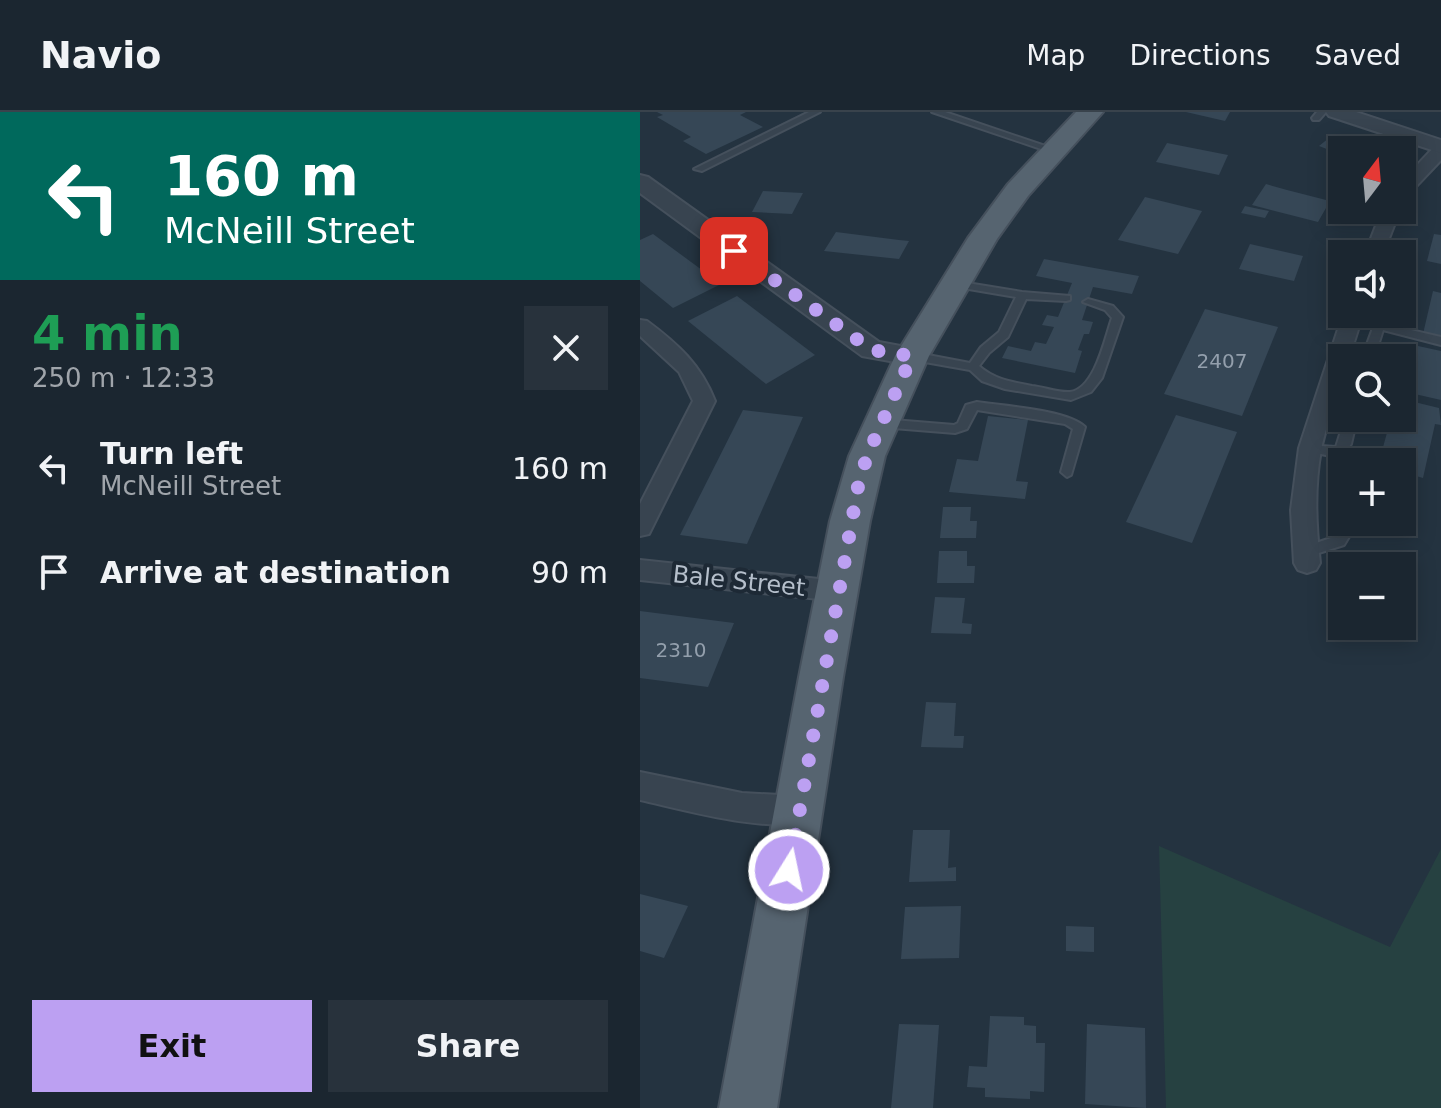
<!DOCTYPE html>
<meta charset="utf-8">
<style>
body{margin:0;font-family:"DejaVu Sans",sans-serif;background:#28323c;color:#f1f3f6;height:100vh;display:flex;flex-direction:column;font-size:30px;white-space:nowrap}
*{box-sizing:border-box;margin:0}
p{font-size:26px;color:#a0a5ab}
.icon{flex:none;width:44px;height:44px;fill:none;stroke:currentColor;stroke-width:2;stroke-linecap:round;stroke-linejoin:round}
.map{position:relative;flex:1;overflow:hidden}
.sheet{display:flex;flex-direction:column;background:#1b2630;width:640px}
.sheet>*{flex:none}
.guide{background:#00695c;color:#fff;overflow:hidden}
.needle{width:52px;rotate:16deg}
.tools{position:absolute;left:688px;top:24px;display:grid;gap:16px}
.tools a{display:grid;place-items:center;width:88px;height:88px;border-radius:0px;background:#1b2630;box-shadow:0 4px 20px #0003,0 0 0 2px #39434c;font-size:40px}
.pin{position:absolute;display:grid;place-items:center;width:68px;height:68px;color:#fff;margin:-34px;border-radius:16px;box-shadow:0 4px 12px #0006}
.me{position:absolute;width:88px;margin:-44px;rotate:10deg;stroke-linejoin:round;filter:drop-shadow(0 0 6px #0008)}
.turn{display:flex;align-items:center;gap:28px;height:168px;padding:0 32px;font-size:36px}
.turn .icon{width:104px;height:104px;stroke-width:2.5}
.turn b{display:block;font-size:56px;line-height:68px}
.round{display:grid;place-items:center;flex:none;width:84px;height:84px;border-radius:0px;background:#28323c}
.head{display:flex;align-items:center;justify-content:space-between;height:136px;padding:0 32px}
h1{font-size:48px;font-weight:700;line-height:60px;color:#1e9e55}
.button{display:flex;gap:16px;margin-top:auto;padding:16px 32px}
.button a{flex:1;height:92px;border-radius:0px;background:#bca0f2;color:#111;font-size:32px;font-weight:700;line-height:92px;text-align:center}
.button a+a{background:#28323c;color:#f1f3f6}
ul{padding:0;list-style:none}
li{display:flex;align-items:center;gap:24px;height:104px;padding:0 32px}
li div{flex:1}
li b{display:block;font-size:30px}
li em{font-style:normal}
header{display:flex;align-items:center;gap:48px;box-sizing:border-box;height:112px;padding:0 40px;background:#1b2630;border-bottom:2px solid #39434c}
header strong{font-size:38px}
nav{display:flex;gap:44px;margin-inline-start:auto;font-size:28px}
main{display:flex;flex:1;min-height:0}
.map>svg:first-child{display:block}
.green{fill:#264141}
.building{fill:#364756}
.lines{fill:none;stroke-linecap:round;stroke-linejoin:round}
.service-casing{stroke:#45505c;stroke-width:4}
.minor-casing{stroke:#45505c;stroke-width:4}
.tertiary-casing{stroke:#45505c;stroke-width:4}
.primary-casing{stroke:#45505c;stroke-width:4}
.service{fill:#384450;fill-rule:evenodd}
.minor{fill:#384450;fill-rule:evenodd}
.tertiary{fill:#384450;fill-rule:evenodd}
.primary{fill:#566470;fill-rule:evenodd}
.route{stroke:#bca0f2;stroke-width:14;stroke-dasharray:0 25.2}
.labels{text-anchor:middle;stroke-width:8;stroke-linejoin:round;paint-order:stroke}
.number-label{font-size:20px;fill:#939fac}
.street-label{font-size:24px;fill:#b5bfcb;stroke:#1d2935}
</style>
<header>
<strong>Navio</strong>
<nav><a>Map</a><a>Directions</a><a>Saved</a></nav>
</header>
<main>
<section class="sheet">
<div class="guide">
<div class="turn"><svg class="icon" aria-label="left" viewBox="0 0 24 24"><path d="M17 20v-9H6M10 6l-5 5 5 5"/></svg><div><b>160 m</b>McNeill Street</div></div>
</div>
<div class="head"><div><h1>4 min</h1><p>250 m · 12:33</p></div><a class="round"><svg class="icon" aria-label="close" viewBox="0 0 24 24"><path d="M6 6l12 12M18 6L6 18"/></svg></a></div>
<ul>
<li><svg class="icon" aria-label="left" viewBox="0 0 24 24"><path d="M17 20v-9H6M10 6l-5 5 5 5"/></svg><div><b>Turn left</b><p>McNeill Street</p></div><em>160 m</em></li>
<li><svg class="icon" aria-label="arrive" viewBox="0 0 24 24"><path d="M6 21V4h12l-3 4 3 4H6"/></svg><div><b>Arrive at destination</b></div><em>90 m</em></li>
</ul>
<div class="button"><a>Exit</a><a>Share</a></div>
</section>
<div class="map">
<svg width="801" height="996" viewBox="0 0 801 996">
<rect width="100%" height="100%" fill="#243340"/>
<polygon class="green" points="519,734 750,835 801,737 801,996 526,996"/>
<g class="building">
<polygon points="17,0 106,0 100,3 123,15 66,42 43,29 51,25 17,5 23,3"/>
<polygon points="546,0 590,0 585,9"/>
<polygon points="699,24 736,38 702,38 702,43 679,34 689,26 695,28"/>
<polygon points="527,31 588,43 579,63 516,50"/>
<polygon points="626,72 647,78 690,89 678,110 612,93"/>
<polygon points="123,79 163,81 152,102 112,100"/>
<polygon points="505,85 562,99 538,142 478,128"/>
<polygon points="605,94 619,97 629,99 625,106 601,101"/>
<polygon points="196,120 259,128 269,129 259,147 184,139"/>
<polygon points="13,122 81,172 33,196 0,169 0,128"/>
<polygon points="794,122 801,123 801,152 787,149"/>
<polygon points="610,132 663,144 654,169 599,157"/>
<polygon points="404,147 499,164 492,182 453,175 442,208 453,210 449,222 444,222 438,238 442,239 435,261 362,246 368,234 391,239 395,230 406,232 414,215 402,213 407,203 418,205 432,171 396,164"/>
<polygon points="793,179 801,181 801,226 783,222"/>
<polygon points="97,184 175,243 126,272 48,209"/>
<polygon points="565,197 638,215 602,304 524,282"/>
<polygon points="778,234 801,239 801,288 766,280"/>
<polygon points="762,287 799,296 801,313 795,312 783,366 762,360 762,350 739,350 751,306 762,306"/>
<polygon points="103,298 163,305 107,432 40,423"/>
<polygon points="536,303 597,320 552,431 486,410"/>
<polygon points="348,304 388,308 376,369 388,370 385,387 309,380 317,347 338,349"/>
<polygon points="303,395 331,395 330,409 337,409 336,426 300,426"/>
<polygon points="299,439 327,439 327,454 335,454 334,471 297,471"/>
<polygon points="295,485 325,486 322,511 332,512 331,522 291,521"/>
<polygon points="0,499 94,511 68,575 0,566"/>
<polygon points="286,590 316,591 314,624 324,624 323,636 281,635"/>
<polygon points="273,718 310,718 308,756 316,755 316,769 269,770"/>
<polygon points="0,782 48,794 24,846 0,839"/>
<polygon points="321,794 319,846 261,847 265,795"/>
<polygon points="426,814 454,815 454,840 426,839"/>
<polygon points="350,904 384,905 384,913 396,914 396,931 405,931 404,980 390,979 390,987 345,985 345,976 327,975 329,954 347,955"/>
<polygon points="259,912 299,913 293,996 251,996"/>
<polygon points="447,912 505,916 506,996 445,992"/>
</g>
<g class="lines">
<g class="service-casing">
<g id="service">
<polygon points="169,0 180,0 62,59 54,57"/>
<polygon points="292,0 305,0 417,38 410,40"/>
<polygon points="677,0 686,0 679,8 673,8 672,6"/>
<path d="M315,169L382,180L430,184V188L426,189L386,187L368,225L349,241L339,254C355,268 372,270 392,274C403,275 419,281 430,280C455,277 465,226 472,206L465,198L443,190L448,187L473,194L483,205L462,266L451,280L431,288L365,277L342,269L330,258L268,247V241L272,240L330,251L341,235L359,220L376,185L311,174V170Z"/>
<polygon points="737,202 747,202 745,212 801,225 801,233 743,218 734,246 722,246 733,216 708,209 707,207 712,204 735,209"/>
<path d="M337,290C363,294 428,298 445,315L431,363L427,365L421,360L433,317L425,312L337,298L327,317L315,321L241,315L235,311L241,307L314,313L318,311L326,293Z"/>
<polygon points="705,306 717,306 711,332 704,342 691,344 666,339 664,336 666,333 696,335"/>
<polygon points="704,410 718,410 704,433 666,445 661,444 659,440 661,436 694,425"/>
</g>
</g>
<g class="minor-casing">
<g id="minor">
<polygon points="801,33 801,48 768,83 762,84 762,69 795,34"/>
<polygon points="742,98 760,98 743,142 725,142"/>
<path d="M703,202H723L709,246H702C702,279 687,306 681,338C674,376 676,413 680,451L676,458L667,461L658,458L654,451L651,398L659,336Z"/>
<path d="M0,208L7,209C38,232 61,253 75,289L9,422L0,424V392L53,289L39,260L0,224Z"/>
<polygon points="0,448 198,469 207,472 211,479 207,486 198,489 0,468"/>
<path d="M0,660L102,681L159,684L170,688L174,698L170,708C132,723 41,697 0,688Z"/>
</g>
</g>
<g class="tertiary-casing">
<g id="tertiary">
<polygon points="686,0 716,0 801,28 801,41 689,4"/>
<polygon points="0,63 8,65 239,230 282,238 286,244 282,250 272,253 222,244 0,81"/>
</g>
</g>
<g class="primary-casing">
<polygon id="primary" points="436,0 463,0 388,84 357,127 289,244 245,344 230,409 203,565 137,996 79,996 159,565 190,409 209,344 255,244 328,126 368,72"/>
</g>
<use href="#service" class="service"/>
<use href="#minor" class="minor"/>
<use href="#tertiary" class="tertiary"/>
<use href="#primary" class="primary"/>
</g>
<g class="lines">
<polyline class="route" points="94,139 232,238 272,244 227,344 218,375 149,758"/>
</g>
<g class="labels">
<g class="number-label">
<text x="582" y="256">2407</text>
<text x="41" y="545">2310</text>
</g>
<g class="street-label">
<text transform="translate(99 469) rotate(6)" y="8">Bale Street</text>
</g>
</g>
</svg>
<div class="tools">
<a><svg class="needle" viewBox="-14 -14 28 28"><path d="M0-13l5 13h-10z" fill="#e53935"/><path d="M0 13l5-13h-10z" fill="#a0a5ab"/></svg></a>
<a><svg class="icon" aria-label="sound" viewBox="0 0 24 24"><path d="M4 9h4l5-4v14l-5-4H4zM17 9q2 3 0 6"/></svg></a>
<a><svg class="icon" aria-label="search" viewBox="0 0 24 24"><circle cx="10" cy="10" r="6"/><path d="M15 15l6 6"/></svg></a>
<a>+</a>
<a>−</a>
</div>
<div class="pin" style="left:94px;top:139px;background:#d93025"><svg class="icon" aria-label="arrive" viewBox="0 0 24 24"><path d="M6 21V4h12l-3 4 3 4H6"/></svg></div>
<svg class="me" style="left:149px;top:758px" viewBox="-20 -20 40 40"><circle r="17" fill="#bca0f2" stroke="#fff" stroke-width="3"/><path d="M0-11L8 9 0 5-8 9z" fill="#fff"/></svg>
</div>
</main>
